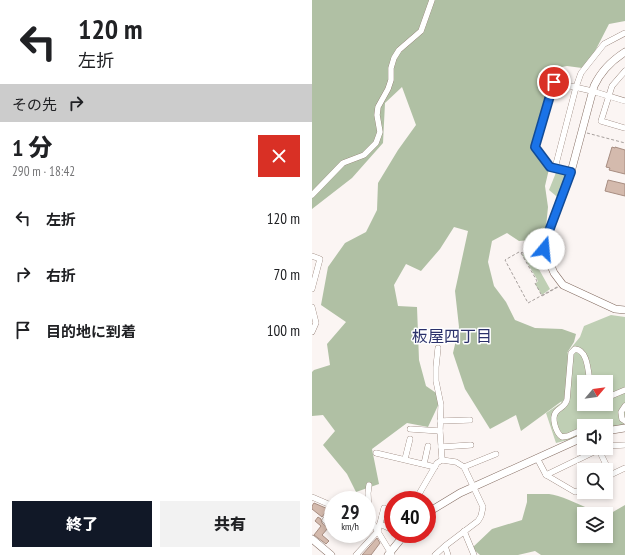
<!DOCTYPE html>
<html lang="ja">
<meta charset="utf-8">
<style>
body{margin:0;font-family:"PT Sans Narrow","Noto Sans JP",sans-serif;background:#f2f2f2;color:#202124;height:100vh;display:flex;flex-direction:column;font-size:15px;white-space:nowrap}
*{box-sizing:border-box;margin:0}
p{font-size:13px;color:#757577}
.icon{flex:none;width:22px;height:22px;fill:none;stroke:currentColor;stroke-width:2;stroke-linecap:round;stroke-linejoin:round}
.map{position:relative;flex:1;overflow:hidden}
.side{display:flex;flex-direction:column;background:#fff;width:312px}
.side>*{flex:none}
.hud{background:#fff;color:#202124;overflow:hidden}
.needle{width:26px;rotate:61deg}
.tools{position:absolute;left:265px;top:375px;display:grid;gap:8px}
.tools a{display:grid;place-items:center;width:36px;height:36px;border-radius:0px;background:#fff;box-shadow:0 2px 6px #0003;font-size:20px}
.speed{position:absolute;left:12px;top:491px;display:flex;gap:8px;font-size:20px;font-weight:700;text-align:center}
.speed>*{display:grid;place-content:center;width:52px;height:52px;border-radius:50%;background:#fff;box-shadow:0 2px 6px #0003;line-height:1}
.speed small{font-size:10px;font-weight:400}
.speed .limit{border:6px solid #d22;background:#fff;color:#111}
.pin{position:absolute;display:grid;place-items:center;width:34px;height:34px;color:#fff;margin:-17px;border:2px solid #fff;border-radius:50%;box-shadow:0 1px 4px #0007}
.me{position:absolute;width:44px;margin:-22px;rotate:17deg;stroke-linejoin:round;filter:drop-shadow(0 0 3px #0008)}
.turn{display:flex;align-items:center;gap:14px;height:84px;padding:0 12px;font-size:18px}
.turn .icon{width:52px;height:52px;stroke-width:2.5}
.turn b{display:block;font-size:28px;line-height:34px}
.then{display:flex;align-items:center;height:38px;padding:0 12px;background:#0003;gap:8px;font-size:15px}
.round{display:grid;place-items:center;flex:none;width:42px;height:42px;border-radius:0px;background:#f2f2f2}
.summary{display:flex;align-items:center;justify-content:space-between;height:68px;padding:0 12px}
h1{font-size:24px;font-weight:800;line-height:30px}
.button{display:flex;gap:8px;margin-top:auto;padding:8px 12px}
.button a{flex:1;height:46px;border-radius:0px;background:#111827;color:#fff;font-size:16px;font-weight:800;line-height:46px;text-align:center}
.button a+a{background:#f2f2f2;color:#202124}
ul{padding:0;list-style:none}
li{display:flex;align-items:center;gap:12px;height:56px;padding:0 12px}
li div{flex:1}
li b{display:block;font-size:15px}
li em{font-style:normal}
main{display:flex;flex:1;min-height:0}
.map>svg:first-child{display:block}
.green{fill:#bfcfb4;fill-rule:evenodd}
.forest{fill:#b0c0a4}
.building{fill:#d4baad;stroke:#a78d81}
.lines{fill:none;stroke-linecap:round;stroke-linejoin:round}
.street-casing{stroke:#826a5f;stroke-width:6}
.secondary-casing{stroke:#826a5f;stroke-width:8}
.path{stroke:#a69f9c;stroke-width:1;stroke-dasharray:3 2;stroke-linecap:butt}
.street{stroke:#fff;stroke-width:5.5}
.secondary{stroke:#fff;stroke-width:7}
.route-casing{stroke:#114b97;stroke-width:10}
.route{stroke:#1a73e8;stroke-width:7}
.labels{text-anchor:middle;stroke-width:3;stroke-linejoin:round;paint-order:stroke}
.neighbourhood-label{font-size:16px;fill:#2b316b;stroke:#fff}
</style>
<main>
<section class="side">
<div class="hud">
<div class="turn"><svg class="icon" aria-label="left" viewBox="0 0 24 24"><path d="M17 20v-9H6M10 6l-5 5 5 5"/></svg><div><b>120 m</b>左折</div></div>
<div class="then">その先<svg class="icon" aria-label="right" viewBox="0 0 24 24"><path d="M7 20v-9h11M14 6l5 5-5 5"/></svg></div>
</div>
<div class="summary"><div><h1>1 分</h1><p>290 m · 18:42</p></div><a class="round" style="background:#d93025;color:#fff"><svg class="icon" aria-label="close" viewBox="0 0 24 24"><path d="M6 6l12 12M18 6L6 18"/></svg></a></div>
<ul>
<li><svg class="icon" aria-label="left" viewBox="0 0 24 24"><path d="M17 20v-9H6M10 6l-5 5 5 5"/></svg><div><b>左折</b></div><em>120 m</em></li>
<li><svg class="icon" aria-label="right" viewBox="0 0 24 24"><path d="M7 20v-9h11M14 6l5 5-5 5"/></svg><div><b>右折</b></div><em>70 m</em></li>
<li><svg class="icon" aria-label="arrive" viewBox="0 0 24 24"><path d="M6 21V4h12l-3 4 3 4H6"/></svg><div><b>目的地に到着</b></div><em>100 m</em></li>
</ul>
<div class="button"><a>終了</a><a>共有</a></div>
</section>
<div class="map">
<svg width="313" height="555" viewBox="0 0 313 555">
<rect width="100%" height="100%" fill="#fbf5f3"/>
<g class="green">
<polygon points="245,170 257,173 250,201 237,190"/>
<polygon points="210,254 219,255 238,289 230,295 223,284 226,281"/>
<path d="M299,315L313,317V427L294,430V426H272V436L244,443L234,413L249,403L255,353L268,337L272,326ZM272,382H294V404H272Z"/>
</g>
<g class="forest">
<polygon points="0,0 313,0 313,21 297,24 279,59 270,68 255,66 240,69 239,79 233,104 226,120 220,147 237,169 233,186 236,207 234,227 230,239 207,241 195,233 180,241 176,262 182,286 194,302 203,320 223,328 250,329 264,334 262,342 255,353 257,376 254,398 209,431 204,415 178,429 153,389 141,353 147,327 143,291 156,231 142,227 128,249 109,271 94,264 82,285 86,306 105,307 107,360 114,386 130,397 116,427 95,423 60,449 67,484 44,492 35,474 11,445 23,431 11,415 0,416 0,372 2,370 18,365 15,344 34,322 9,305 16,267 33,243 54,232 65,210 66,183 86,150 104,125 90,87 73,103 71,143 40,178 0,209"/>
<path d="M215,494C223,494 230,494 237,494C250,495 276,509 289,514H272V536H294V516L313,505V555H229L223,551L206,555H168L160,548L180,529L210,520L215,502Z"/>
</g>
<g class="building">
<polygon points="300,147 303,148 303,147 313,150 313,174 297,170 298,168 294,167"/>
<polygon points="296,180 313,184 313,196 293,191"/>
<polygon points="2,503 16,509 10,517 0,509 0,506"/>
<polygon points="6,517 9,519 10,523 16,528 10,535 17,541 14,544 2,535 9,526 3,521"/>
<polygon points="65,538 68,543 59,555 50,555"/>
</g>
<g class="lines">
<g class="street-casing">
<g id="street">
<polyline points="313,71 300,86 289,121 313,128"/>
<polyline points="243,168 264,87 269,73 292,44 313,33"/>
<polyline points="259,172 238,167 223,147 241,82 280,91 313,101"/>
<polyline points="0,195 31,163 52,155 64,143 68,132 65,115 66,107 76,89 79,80 79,68 82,58 87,50 109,31 120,0"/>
<polyline points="0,256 8,259 0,289"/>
<polyline points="0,307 4,323 0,332"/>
<polyline points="294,398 313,390"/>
<polyline points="313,406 309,412 310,419 313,421"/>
<polyline points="128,421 158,420"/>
<polyline points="275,426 285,422"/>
<polyline points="98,429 128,431"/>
<path d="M272,429L256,436L250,437C244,433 239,418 244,412C248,407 252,408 255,400L259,353L263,349C276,350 276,372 278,382"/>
<polyline points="294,446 313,445"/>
<polyline points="129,447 159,445"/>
<polyline points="286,448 299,475"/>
<polyline points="64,453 123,467"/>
<polyline points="225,458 234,475 263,492 272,488"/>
<polyline points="93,459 98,439"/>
<polyline points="112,464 116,446"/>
<polyline points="152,467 184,454"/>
<polyline points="234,475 290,448"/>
<polyline points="294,477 313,468"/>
<polyline points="57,485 56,493 57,517"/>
<polyline points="107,494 125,463 130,460 128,431 129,405 124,381 124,367 126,348"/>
<polyline points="0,497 21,506"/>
<polyline points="21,509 13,520 21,526"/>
<polyline points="55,516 57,517 80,555"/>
<polyline points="70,516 81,520"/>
<polyline points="68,524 81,530"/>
<polyline points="152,531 162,555"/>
<polyline points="31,534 33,536 35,534"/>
<polyline points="133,546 136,555"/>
<polyline points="44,555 66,531 72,508"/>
<polyline points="123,555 133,546 166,521 169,516 171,507 152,467 144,462 130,460"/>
</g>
</g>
<g class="secondary-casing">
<g id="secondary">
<path d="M313,52C299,61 289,71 282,86L259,172L234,239L232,249L234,254L242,273L251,285L303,309L313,310"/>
<polyline points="294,431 313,428"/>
<polyline points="115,513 148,493 272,437"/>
<polyline points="0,539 19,555"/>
<polyline points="76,555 93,534"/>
</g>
</g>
<g class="path">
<polyline points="275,133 313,143"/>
<polyline points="226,252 220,255 207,252 193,260 216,303 245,287"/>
<polyline points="209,253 225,281 223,283 230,296 246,287"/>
</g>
<use href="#street" class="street"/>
<use href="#secondary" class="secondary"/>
</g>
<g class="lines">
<g class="route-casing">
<polyline id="route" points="232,249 234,239 259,172 238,167 223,147 242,82"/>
</g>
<use href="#route" class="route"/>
</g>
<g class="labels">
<g class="neighbourhood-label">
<text x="140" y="342">板屋四丁目</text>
</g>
</g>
</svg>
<div class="tools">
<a><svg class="needle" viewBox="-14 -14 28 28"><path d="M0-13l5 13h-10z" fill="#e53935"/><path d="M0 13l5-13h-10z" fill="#757577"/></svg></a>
<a><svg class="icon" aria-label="sound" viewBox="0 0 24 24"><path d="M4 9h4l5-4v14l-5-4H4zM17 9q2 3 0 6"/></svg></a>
<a><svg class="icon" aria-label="search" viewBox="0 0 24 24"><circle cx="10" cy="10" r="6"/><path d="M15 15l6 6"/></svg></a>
<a><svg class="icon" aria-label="layers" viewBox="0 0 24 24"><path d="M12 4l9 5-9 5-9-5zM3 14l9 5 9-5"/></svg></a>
</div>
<div class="speed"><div>29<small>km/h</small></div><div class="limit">40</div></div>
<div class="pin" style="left:242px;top:82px;background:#d93025"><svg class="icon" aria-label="arrive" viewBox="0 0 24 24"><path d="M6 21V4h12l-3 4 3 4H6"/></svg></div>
<svg class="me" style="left:232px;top:249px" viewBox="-20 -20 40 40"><circle r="19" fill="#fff"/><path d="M0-13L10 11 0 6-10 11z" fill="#1a73e8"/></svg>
</div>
</main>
